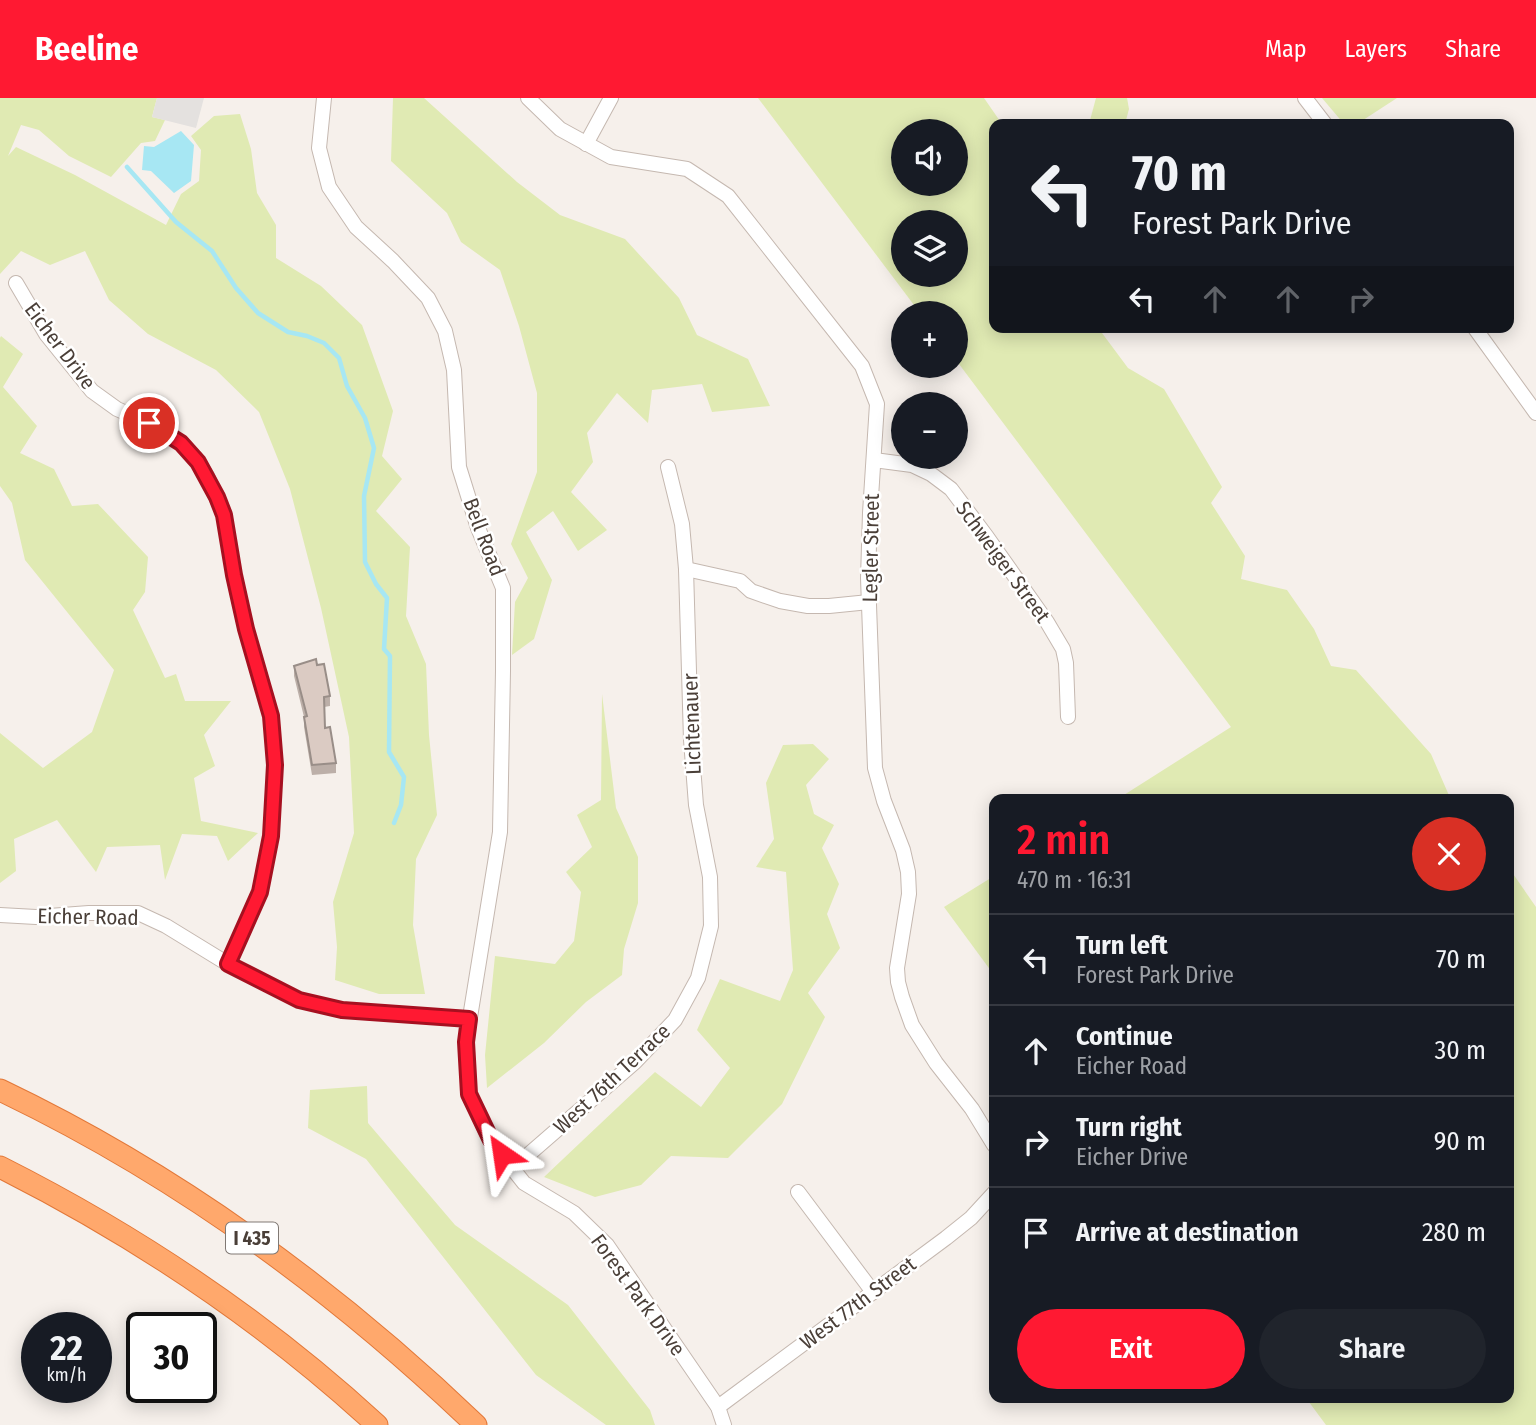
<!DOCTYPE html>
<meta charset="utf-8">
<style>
body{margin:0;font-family:"Fira Sans Condensed",sans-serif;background:#20242c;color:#f1f3f6;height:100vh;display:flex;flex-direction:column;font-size:26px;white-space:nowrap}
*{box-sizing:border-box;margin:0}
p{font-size:23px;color:#9ea1a6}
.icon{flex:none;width:38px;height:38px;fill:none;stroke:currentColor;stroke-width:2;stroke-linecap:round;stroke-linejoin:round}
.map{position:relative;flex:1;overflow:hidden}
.side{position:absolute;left:989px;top:696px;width:525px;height:609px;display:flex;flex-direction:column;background:#171b24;border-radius:14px;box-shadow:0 4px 18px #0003}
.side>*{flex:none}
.top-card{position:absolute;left:989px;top:21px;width:525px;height:214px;border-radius:14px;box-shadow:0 4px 18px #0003;background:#171b24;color:#f1f3f6;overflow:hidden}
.fabs{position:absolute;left:891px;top:21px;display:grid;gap:14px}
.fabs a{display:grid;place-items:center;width:77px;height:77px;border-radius:50%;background:#171b24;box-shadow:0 4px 18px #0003;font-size:35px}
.speed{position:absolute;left:21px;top:1214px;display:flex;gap:14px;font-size:35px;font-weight:700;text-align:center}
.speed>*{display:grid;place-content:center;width:91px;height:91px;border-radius:50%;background:#171b24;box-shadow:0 4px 18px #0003;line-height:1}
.speed small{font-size:18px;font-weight:400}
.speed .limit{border:4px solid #111;border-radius:10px;background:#fff;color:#111}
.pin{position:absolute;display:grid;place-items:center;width:60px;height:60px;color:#fff;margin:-30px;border:4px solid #fff;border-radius:50%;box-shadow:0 2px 7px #0007}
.me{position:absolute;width:77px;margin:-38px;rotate:328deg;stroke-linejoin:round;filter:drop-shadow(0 0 5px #0008)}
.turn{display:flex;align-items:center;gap:24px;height:147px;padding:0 28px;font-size:32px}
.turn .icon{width:91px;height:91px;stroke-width:2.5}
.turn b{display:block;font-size:49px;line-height:60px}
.lanes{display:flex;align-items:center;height:66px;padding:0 28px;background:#0003;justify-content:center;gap:35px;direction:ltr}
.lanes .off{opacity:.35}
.round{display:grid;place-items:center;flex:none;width:74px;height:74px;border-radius:37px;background:#20242c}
.overview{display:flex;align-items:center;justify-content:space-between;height:119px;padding:0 28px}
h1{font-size:42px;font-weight:600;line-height:52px;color:#ff1932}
.cta{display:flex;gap:14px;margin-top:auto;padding:14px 28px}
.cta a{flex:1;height:80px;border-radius:42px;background:#ff1932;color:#fff;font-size:28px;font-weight:600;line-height:80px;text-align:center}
.cta a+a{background:#20242c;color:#f1f3f6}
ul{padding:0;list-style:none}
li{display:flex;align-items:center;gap:21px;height:91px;padding:0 28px;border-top:2px solid #363941}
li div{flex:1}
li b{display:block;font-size:26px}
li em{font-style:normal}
header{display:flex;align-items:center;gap:42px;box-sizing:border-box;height:98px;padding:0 35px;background:#ff1932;color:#fff}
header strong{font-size:33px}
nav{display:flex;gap:38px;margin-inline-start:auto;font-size:24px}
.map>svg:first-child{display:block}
.green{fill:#e0eab3;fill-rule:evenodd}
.parking{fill:#e4e1df}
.water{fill:#a7e7f3}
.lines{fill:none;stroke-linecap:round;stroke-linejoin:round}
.stream{stroke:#a7e7f3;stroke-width:4.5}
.minor-casing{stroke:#c5b8b0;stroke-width:16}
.highway-casing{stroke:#e27839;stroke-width:23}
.minor{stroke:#fff;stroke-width:14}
.highway{stroke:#ffa86c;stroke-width:21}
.wall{fill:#bcafa8}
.building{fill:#dbcbc3;stroke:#998e88;stroke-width:2}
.route-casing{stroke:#a61020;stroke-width:18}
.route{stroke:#ff1932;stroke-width:12}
.labels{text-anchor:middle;stroke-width:5;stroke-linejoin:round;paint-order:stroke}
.shield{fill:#fff;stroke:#807974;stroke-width:2}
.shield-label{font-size:19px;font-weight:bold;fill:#4a3f38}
.street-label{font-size:21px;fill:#4a3f38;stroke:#fff}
</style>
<header>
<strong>Beeline</strong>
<nav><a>Map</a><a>Layers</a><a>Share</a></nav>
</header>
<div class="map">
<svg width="1536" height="1327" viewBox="0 0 1536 1327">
<rect width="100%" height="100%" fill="#f6f0eb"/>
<g class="green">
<polygon points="0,0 157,0 152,19 165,22 155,43 141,45 111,79 69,58 39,32 21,27 8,58 16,49 75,77 166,127 181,96 199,83 201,52 191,38 214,18 240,16 251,51 257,95 276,127 276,160 321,188 362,227 393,313 382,358 402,381 376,413 410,449 406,518 426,566 429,637 437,717 416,761 413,827 425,896 379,896 335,882 337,849 333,804 354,735 349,639 321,510 290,391 259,314 216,272 148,236 109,202 85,153 50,167 21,153 0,176"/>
<polygon points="393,0 424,0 517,84 560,117 625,141 679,200 697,237 748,261 770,308 712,314 702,286 652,292 648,325 617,295 587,335 593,364 571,394 607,432 578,453 553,413 526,434 552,482 534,541 512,557 515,504 528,480 511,446 537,374 537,295 519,228 500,172 461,144 447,115 391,63"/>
<path d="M758,0H984L1002,26H994V229H1103L1102,235L1128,270L1164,291L1222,389L1211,405L1245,458L1241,481L1287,492L1314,531L1331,568L1356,572L1431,656L1451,702H1116L1231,629L956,262V215H920ZM903,33H956V86H903ZM903,124H956V177H903Z"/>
<polygon points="1096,0 1127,0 1129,11 1125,26 1089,26"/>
<polygon points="1322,0 1397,0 1357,26 1344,26"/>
<polygon points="1,238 23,256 3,289 37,328 20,355 54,371 72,408 98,406 148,459 145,494 133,512 165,580 176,576 185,603 231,603 204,637 215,668 194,680 201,723 258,735 228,763 217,738 182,736 165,782 160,747 107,749 96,774 57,722 14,741 16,773 0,785 0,635 43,670 92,634 114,572 25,462 12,405 0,388 0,240"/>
<polygon points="602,596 616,710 638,759 638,805 624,851 622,877 586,904 544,945 487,990 485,957 495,858 555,866 574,843 581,794 566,774 592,749 577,717 601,702"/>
<polygon points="813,646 829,661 806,687 814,716 834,727 822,750 839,786 827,816 840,850 808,895 825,919 782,1006 728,1060 671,1058 641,1087 595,1099 544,1079 655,974 701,1009 730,970 697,932 720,881 780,903 793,872 786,774 756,769 774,741 766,685 783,647"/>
<polygon points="1509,770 1536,809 1536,1327 1326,1327 1306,1300 1508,1300"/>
<polygon points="994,778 994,877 944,809"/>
<polygon points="367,988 368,1025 455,1127 568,1207 650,1312 655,1327 606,1327 536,1277 366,1061 308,1030 310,992"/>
</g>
<polygon class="parking" points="157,0 204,0 196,30 152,19"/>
<polygon class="water" points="181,33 194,47 191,83 174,95 151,73 142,72 144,48 154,49"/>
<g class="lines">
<polyline class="stream" points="127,69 176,124 212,153 236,190 258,215 288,234 307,238 324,245 339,260 347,288 365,320 374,350 364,398 365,464 376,486 387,500 384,551 390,558 389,654 404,679 401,707 394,725"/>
<g class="minor-casing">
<g id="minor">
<polyline points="324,0 319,50 329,89 356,129 393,163 428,200 445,233 454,272 459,369 478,430 503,490 503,573 500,734 466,944 469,996 490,1042 524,1085 574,1115 607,1147 718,1309 724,1327"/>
<polyline points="528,0 560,31 611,59 687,71 728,98 862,268 877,306 870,415 868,480 875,670 884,703 903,752 908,774 909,796 897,870 898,884 902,899 912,927 936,965 972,1011 994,1047"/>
<polyline points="1305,0 1325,26"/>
<polyline points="586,46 611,0"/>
<polyline points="16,185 46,236 92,293 117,311 149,325 181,345 198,364 207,378 224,417 234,477 246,531 271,618 275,667 271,738 260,794 228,866"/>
<polyline points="1474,229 1536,315"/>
<polyline points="874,362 912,367 931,376 951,391 987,439 1047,524 1063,551 1066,565 1068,619"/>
<polyline points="686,471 740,483 751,493 780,503 808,508 829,508 869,504"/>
<polyline points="0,817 36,819 89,815 138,815 166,828 228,866 299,902 342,912 469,921"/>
<polyline points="513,1070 635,964 675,922 698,880 711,828 710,779 696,707 691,642 686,471 682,426 668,369"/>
<polyline points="798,1094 873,1194"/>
<polyline points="718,1309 946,1140 971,1120 994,1095"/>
</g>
</g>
<g class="highway-casing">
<g id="highway">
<path d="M0,992C176,1076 336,1193 476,1327"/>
<path d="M0,1069C135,1137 265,1224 377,1327"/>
</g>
</g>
<use href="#minor" class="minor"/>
<use href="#highway" class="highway"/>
</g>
<polygon class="wall" points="317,567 330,598 330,608 324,609 325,630 336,665 336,675 312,677 304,629 304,619 294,578 294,568"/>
<polygon class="building" points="316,561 317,567 324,566 330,598 324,599 325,630 330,629 336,665 312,667 304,619 307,618 294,568"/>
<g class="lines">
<g class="route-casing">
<polyline id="route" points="149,325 181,345 198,364 217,399 224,417 234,477 246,531 271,618 275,667 271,738 260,794 228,866 299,902 342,912 469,921 466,944 469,996 491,1042 502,1056"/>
</g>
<use href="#route" class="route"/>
</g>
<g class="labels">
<rect class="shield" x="226" y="1124.5" width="52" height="31" rx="5"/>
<g class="shield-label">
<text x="252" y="1147">I 435</text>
</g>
<g class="street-label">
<text transform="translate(60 248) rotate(53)" y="7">Eicher Drive</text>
<text transform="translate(484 439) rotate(69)" y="7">Bell Road</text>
<text transform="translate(871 450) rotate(-89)" y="7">Legler Street</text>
<text transform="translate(1003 464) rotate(54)" y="7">Schweiger Street</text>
<text transform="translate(692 626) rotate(-92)" y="7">Lichtenauer</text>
<text transform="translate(88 819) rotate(1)" y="7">Eicher Road</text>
<text transform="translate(612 981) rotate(-43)" y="7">West 76th Terrace</text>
<text transform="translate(638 1197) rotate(54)" y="7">Forest Park Drive</text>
<text transform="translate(858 1205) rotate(-37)" y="7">West 77th Street</text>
</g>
</g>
</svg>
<div class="fabs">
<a><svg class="icon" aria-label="sound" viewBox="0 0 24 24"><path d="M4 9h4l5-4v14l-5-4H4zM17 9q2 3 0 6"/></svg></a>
<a><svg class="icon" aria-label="layers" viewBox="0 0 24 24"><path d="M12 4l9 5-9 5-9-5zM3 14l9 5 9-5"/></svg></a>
<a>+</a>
<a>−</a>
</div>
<div class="speed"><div>22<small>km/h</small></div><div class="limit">30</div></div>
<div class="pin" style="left:149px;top:325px;background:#d93025"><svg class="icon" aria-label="arrive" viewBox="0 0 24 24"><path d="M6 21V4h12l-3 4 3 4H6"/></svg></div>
<svg class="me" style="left:502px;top:1056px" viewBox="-20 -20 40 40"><path d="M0-17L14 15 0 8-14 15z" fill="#ff1932" stroke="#fff" stroke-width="4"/></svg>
<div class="top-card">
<div class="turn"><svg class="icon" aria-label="left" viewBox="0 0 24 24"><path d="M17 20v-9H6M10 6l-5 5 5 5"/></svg><div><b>70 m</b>Forest Park Drive</div></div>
<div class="lanes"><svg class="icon" aria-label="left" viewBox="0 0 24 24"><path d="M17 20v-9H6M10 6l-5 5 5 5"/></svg><svg class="icon off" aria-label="ahead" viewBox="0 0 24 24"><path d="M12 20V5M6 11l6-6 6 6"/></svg><svg class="icon off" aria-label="ahead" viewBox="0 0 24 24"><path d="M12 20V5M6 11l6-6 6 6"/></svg><svg class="icon off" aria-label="right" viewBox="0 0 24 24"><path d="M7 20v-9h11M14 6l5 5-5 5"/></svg></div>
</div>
<section class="side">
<div class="overview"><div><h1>2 min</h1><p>470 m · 16:31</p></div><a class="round" style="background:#d93025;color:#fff"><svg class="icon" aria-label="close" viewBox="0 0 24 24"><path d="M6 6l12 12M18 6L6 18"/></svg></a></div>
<ul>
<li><svg class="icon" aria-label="left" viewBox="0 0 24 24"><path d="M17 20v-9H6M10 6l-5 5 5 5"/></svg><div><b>Turn left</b><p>Forest Park Drive</p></div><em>70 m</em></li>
<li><svg class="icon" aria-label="ahead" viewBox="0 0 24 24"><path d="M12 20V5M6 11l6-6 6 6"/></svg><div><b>Continue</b><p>Eicher Road</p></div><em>30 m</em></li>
<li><svg class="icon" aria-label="right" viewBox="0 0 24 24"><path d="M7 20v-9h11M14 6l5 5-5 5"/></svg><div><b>Turn right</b><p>Eicher Drive</p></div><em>90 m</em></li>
<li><svg class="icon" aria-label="arrive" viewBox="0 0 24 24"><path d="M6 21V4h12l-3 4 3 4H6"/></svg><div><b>Arrive at destination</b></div><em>280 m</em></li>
</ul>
<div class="cta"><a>Exit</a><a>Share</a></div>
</section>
</div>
